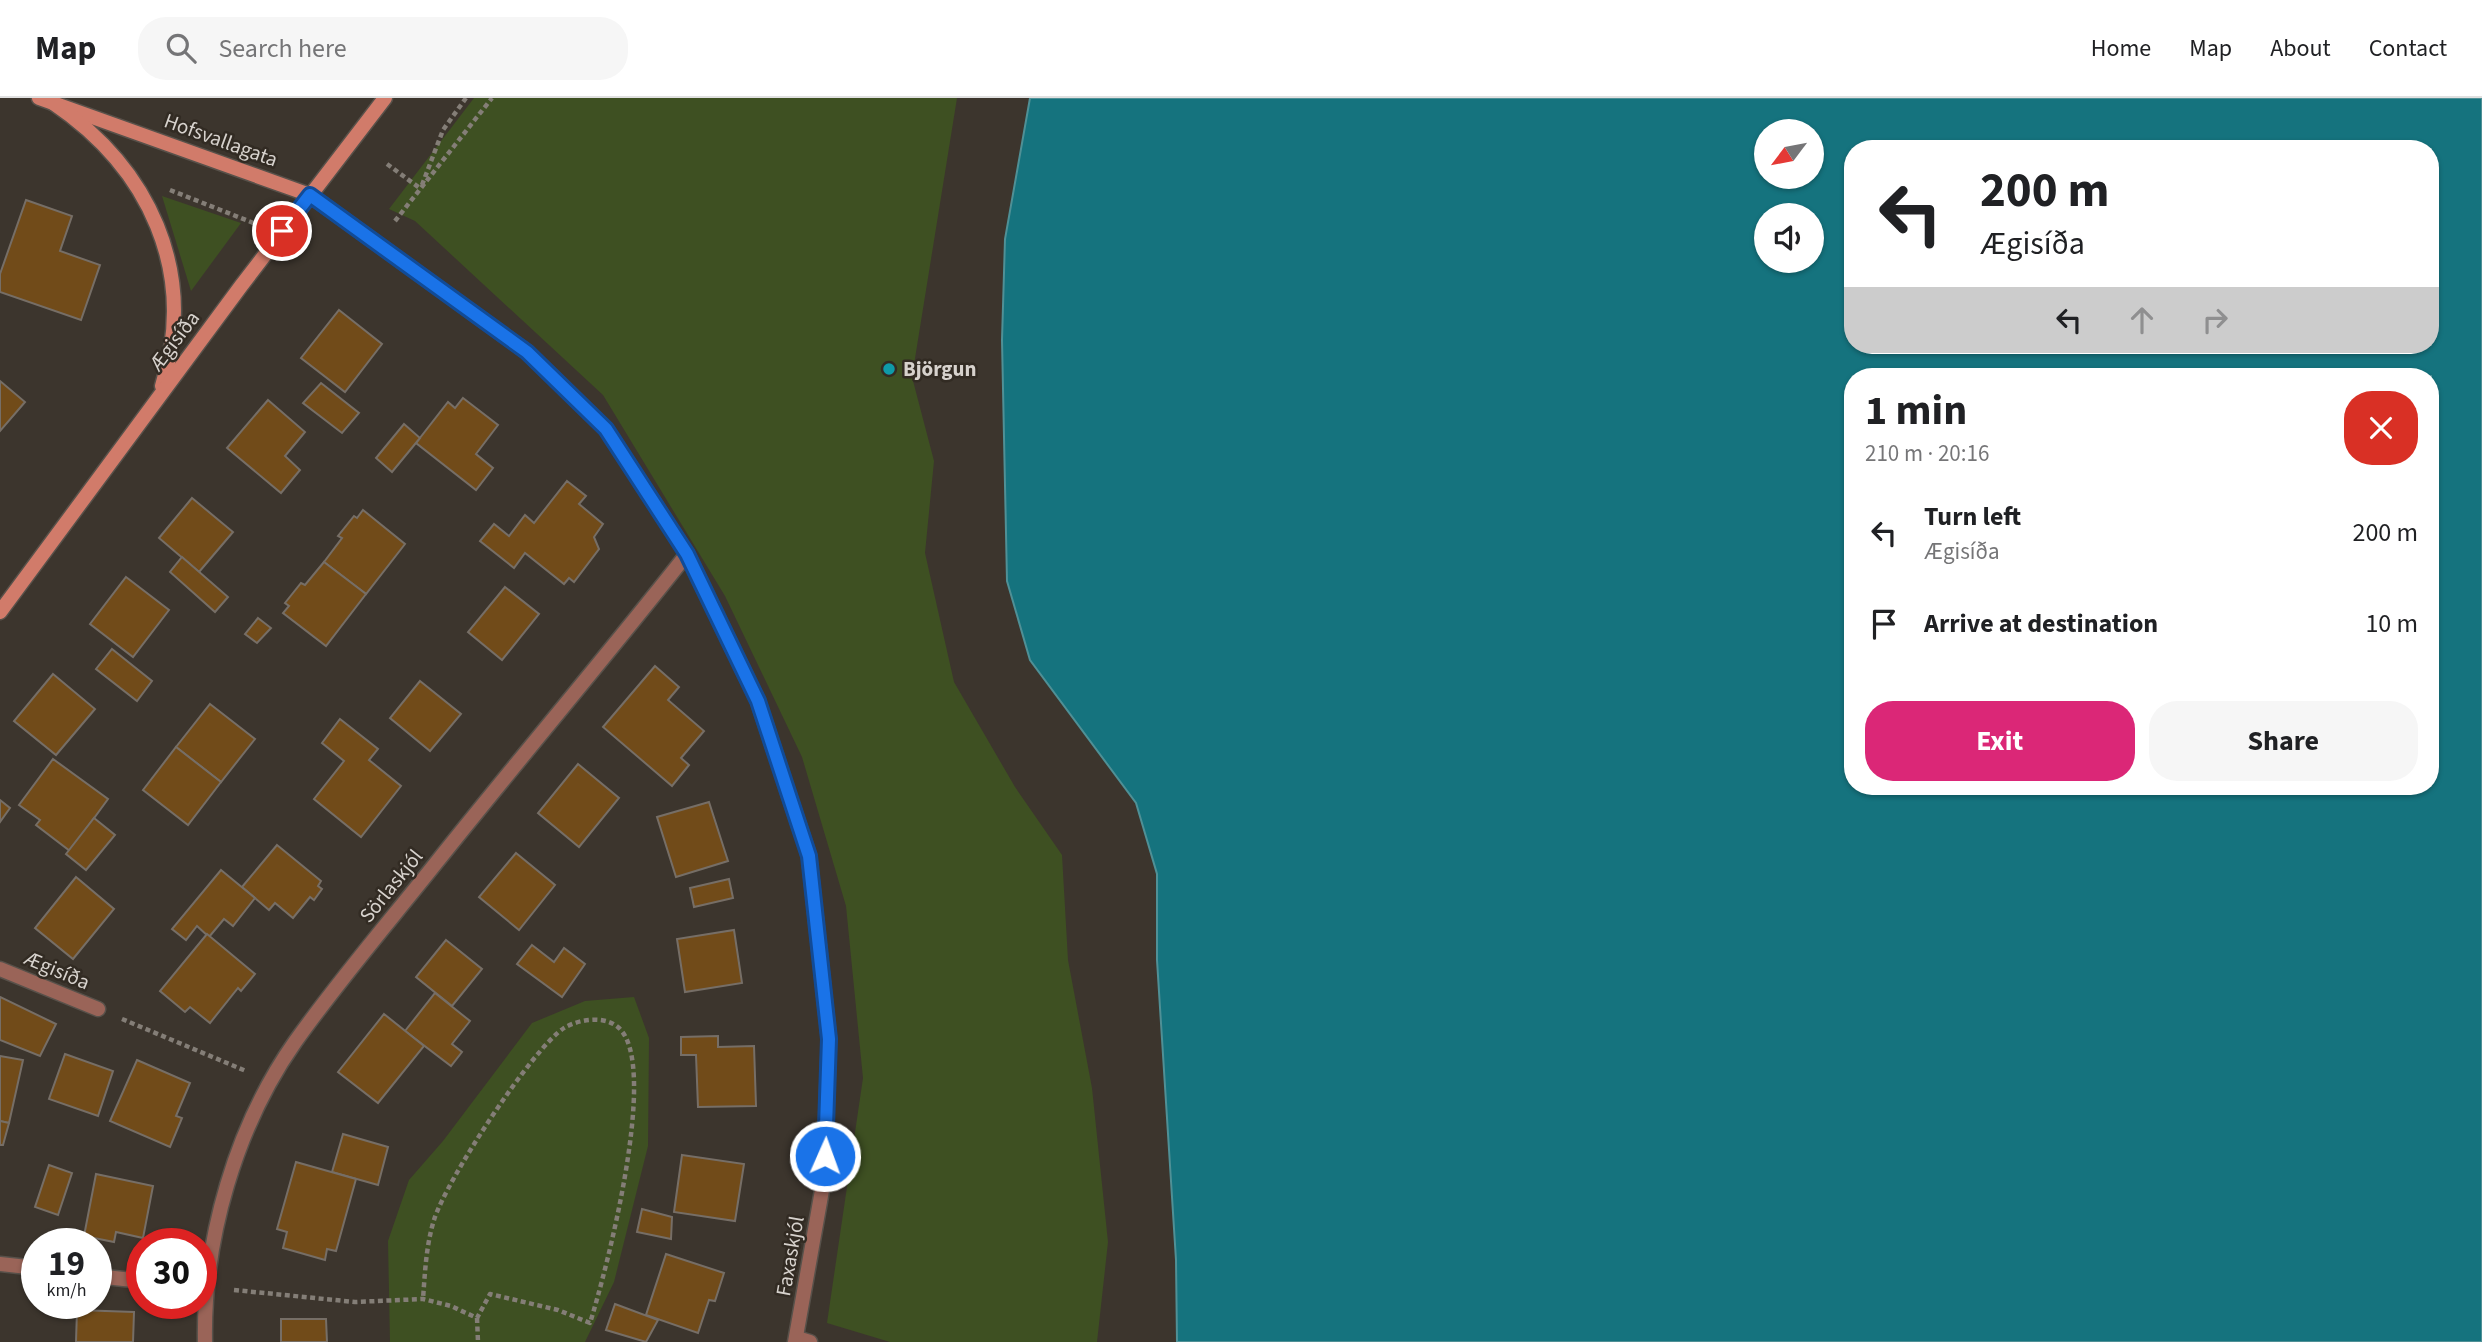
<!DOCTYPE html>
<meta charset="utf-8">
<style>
body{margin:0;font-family:"Source Sans 3",sans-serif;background:#f6f6f6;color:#202124;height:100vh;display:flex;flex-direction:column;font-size:26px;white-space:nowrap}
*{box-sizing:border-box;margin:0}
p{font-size:23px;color:#757577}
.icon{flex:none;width:38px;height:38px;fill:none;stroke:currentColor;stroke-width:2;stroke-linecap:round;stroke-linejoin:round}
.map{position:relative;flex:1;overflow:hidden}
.details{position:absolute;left:1844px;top:270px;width:595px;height:427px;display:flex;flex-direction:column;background:#fff;border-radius:28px;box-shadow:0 2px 5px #0004}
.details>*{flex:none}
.top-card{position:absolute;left:1844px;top:42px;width:595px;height:214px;border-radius:28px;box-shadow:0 2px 5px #0004;background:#fff;color:#202124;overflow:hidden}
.needle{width:46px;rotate:238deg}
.fabs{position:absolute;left:1754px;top:21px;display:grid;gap:14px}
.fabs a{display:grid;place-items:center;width:70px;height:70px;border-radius:50%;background:#fff;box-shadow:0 2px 5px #0004;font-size:35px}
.speed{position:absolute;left:21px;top:1130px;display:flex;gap:14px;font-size:35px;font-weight:700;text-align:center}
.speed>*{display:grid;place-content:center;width:91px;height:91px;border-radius:50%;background:#fff;box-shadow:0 2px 5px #0004;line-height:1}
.speed small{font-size:18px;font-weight:400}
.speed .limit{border:10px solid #d22;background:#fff;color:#111}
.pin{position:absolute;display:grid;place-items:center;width:60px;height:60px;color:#fff;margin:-30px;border:4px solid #fff;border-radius:50%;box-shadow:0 2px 7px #0007}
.me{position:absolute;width:77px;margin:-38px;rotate:2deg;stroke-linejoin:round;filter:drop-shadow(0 0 5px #0008)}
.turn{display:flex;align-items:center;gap:24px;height:147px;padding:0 21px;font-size:32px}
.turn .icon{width:91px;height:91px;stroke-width:2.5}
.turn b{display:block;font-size:49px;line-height:60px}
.lanes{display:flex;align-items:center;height:66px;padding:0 21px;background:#0003;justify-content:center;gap:35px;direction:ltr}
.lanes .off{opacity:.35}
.round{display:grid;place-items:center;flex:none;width:74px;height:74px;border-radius:28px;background:#f6f6f6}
.headline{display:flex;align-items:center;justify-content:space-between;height:119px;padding:0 21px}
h1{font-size:42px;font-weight:700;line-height:52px}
.cta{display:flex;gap:14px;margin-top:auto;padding:14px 21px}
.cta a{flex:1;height:80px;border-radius:28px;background:#db2777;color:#fff;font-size:28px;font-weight:700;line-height:80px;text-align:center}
.cta a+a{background:#f6f6f6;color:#202124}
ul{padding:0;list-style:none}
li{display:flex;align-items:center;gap:21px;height:91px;padding:0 21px}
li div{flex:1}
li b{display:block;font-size:26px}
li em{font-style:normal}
header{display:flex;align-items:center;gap:42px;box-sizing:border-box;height:98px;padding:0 35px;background:#fff;border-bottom:2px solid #e0e0e0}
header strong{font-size:33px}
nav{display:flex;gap:38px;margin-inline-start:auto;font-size:24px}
.search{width:490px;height:63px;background:#f6f6f6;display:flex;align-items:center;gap:18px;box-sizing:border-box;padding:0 24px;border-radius:28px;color:#757577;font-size:26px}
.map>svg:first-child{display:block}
.green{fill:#3e5022}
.water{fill:#15737e;stroke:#4f9096;stroke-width:2;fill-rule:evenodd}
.building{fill:#714b19;stroke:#766e66;stroke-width:2}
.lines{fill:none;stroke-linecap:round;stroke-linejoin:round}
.lane-casing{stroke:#58514a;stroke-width:17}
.street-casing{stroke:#58514a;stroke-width:17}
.secondary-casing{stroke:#58514a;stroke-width:17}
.path{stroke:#847e77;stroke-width:4.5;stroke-dasharray:5 3.5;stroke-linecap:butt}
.lane{stroke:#9a6458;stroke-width:14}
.street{stroke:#9a6458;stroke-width:14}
.secondary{stroke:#d17b6a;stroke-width:14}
.route-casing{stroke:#114b97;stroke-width:18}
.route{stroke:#1a73e8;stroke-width:12}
.culture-dot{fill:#0f9aa8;stroke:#322b23;stroke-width:2.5}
.labels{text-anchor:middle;stroke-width:5;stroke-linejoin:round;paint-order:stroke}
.street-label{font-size:21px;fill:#d7d2cd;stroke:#322b23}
.poi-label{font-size:21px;font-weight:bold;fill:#d7d2cd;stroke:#322b23;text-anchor:start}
</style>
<header>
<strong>Map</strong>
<div class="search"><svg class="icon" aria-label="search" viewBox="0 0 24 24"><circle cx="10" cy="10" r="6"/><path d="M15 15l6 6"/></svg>Search here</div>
<nav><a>Home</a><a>Map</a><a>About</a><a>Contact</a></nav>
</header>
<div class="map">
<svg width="2482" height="1244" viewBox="0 0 2482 1244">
<rect width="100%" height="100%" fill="#3c352d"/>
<g class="green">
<polygon points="474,0 957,0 912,279 934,363 925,455 954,584 1015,689 1062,757 1068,862 1092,990 1108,1144 1097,1244 890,1244 827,1225 863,980 846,808 802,659 725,498 603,297 415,123 389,111"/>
<polygon points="162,98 241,125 191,193"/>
<polygon points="634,899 649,940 648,1048 614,1184 585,1244 390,1244 388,1143 409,1082 443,1043 532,925 585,903"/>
</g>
<path class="water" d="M1030,0H2482V1244H1177L1176,1162L1157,862V776L1136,705L1030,562L1007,483L1002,242L1005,141ZM1766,33H1811V79H1766ZM1853,51H2431V247H1853ZM1766,117H1811V163H1766ZM1853,278H2431V688H1853Z"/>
<g class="building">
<polygon points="26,102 72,118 60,153 100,167 81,222 0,194 0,176"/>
<polygon points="339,212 382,246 345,294 301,260"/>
<polygon points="0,283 25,304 0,333"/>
<polygon points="321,285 359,315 342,335 303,305"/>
<polygon points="463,300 498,327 476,356 493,370 476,392 416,345 448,304 455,310"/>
<polygon points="268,302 305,334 285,358 300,372 281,395 227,350"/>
<polygon points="404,326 420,340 392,374 376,360"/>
<polygon points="567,383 586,398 579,406 603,426 594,439 599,451 574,484 569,480 564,486 525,455 514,470 480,443 494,426 509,438 525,417 534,425"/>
<polygon points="192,400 233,434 199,474 159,440"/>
<polygon points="363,412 405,446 366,496 324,464 342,440 338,438 354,418 357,420"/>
<polygon points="182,459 228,499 215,514 170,474"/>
<polygon points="324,464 366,496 326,548 283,515 289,508 285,505 301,485 305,487"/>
<polygon points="126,479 169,512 133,559 90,526"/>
<polygon points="505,489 539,516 502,562 468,534"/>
<polygon points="258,520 271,530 257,545 245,536"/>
<polygon points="112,551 152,583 137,603 96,571"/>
<polygon points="655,568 679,589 668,602 704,633 681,660 689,667 672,688 603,629"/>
<polygon points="53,576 95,611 56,657 14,623"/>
<polygon points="420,583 461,616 430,653 390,620"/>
<polygon points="210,606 255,641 221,684 176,649"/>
<polygon points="340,621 378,651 369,662 401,688 361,739 314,701 344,663 322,645"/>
<polygon points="176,649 221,684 188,727 143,692"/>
<polygon points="53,661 108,701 70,753 36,727 40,722 19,707"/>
<polygon points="578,666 619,700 579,749 538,715"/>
<polygon points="0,702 10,710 0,724"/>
<polygon points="709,704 728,763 676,779 657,719"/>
<polygon points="94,720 115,737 86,772 66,756"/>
<polygon points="277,747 321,783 318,788 322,791 314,802 310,799 293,820 275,805 269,812 242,789"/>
<polygon points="516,755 555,787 519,832 479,799"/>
<polygon points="221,772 255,800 233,828 224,821 209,839 197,828 186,842 172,831"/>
<polygon points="76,779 114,811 73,861 35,830"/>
<polygon points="729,781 733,800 694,809 690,790"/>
<polygon points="734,832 742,885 685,894 677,841"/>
<polygon points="207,836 255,876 241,893 238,890 210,925 190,909 185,914 160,893"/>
<polygon points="446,842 482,871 452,908 416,879"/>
<polygon points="532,847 554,864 564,850 585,866 562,899 517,866"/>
<polygon points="435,895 470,923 452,946 462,954 451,968 405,933"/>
<polygon points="0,899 56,926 40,958 0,942"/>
<polygon points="384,916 424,948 378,1005 338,974"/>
<polygon points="718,938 718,949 754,948 756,1008 698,1009 696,957 681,957 681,939"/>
<polygon points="65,956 113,973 98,1018 49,1001"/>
<polygon points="0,958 23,962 9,1025 0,1023"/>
<polygon points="137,962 190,985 176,1018 182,1020 170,1049 110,1023"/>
<polygon points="0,1023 9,1025 3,1047 0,1047"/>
<polygon points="343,1036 388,1049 378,1087 332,1074"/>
<polygon points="682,1057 744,1066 735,1123 674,1114"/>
<polygon points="296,1064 356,1081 336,1153 327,1151 325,1162 283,1150 287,1134 277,1131"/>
<polygon points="49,1067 72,1075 58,1117 35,1109"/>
<polygon points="96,1076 153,1088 143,1140 116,1134 114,1144 84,1138"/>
<polygon points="642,1111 672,1119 671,1141 637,1134"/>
<polygon points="666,1156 724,1175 715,1203 709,1202 698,1235 646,1217"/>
<polygon points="615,1206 658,1222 646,1244 606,1232"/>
<polygon points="77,1212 134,1214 133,1244 76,1244"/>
<polygon points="281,1221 326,1221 327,1244 281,1244"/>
</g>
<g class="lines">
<g class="lane-casing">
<g id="lane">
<polyline points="0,871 98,911"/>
<polyline points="0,1166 37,1170"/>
<polyline points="96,1178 142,1183"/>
<polyline points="797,1240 810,1244"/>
</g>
</g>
<g class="street-casing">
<g id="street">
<polyline points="310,97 527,254 606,331 687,456 758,603 809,758 829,941 824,1081 795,1244"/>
<path d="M205,1244C203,1141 236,1028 295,944C339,882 389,824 436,765C519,661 605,560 687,456"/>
</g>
</g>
<g class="secondary-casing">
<g id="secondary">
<polyline points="39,0 310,97"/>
<path d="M53,5C149,70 198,173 162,288"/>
<polyline points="0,514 241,188 385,0"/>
</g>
</g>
<g class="path">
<polyline points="387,66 421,91"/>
<polyline points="422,87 443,32 466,0"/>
<polyline points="170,92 256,126"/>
<polyline points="395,123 492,0"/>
<polyline points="122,921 246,973"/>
<path d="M234,1192L355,1204L423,1201L451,1208L477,1220L490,1196L558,1212L590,1225C606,1174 660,968 619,930C605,917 579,921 564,930C531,952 446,1083 434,1122C426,1148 425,1174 423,1201"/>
<polyline points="477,1220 478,1244"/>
</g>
<use href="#lane" class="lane"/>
<use href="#street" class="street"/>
<use href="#secondary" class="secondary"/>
</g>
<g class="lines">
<g class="route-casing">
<polyline id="route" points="282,133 310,97 527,254 606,331 687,456 758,603 809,758 829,941 825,1058"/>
</g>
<use href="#route" class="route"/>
</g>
<circle class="culture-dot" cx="889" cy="271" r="7"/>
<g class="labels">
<g class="street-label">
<text transform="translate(221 42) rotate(20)" y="7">Hofsvallagata</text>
<text transform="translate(174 243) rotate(-53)" y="7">Ægisíða</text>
<text transform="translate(391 788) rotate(-51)" y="7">Sörlaskjól</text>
<text transform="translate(57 872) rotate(23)" y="7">Ægisíða</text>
<text transform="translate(790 1158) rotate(-80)" y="7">Faxaskjól</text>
</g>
<g class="poi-label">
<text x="903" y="278">Björgun</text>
</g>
</g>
</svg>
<div class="fabs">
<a><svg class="needle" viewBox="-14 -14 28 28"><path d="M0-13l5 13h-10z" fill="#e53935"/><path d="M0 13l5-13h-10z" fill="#757577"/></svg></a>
<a><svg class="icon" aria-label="sound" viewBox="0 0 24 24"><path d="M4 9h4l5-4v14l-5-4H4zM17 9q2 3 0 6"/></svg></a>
</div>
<div class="speed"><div>19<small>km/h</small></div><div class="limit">30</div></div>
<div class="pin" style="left:282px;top:133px;background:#d93025"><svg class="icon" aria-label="arrive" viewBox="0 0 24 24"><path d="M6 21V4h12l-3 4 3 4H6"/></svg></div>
<svg class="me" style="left:825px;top:1058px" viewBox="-20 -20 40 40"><circle r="17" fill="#1a73e8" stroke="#fff" stroke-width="3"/><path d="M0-11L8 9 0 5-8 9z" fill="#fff"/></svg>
<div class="top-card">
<div class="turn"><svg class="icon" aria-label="left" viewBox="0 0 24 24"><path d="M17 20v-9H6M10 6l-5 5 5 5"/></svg><div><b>200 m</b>Ægisíða</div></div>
<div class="lanes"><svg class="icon" aria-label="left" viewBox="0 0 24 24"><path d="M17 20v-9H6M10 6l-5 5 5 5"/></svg><svg class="icon off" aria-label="ahead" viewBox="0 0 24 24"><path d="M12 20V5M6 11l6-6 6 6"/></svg><svg class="icon off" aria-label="right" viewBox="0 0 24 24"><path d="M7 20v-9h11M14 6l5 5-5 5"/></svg></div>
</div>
<section class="details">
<div class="headline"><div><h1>1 min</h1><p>210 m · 20:16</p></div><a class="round" style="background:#d93025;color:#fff"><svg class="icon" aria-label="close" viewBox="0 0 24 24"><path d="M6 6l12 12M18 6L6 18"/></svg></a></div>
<ul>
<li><svg class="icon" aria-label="left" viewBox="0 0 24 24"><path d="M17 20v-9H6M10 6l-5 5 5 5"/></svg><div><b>Turn left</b><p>Ægisíða</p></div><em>200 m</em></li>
<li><svg class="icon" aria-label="arrive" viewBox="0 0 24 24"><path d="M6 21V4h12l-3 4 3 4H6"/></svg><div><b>Arrive at destination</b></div><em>10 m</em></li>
</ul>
<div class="cta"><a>Exit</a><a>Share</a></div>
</section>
</div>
